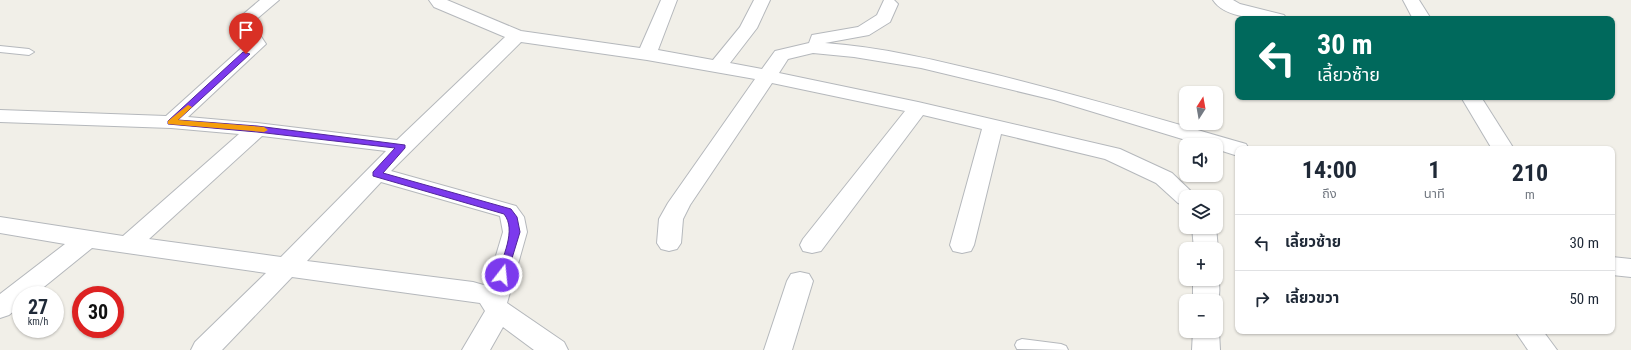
<!DOCTYPE html>
<html lang="th">
<meta charset="utf-8">
<style>
body{margin:0;font-family:"Roboto Condensed","Noto Sans Thai",sans-serif;background:#f6f6f7;color:#1f2937;height:100vh;display:flex;flex-direction:column;font-size:15px;white-space:nowrap}
*{box-sizing:border-box;margin:0}
p{font-size:13px;color:#747a83}
.icon{flex:none;width:22px;height:22px;fill:none;stroke:currentColor;stroke-width:2;stroke-linecap:round;stroke-linejoin:round}
.map{position:relative;flex:1;overflow:hidden}
.side{position:absolute;left:1235px;top:146px;width:380px;height:188px;display:flex;flex-direction:column;background:#fff;border-radius:8px;box-shadow:0 1px 3px #0004}
.side>*{flex:none}
.guide{position:absolute;left:1235px;top:16px;width:380px;height:84px;border-radius:8px;box-shadow:0 1px 3px #0004;background:#00695c;color:#fff;overflow:hidden}
.needle{width:26px;rotate:11deg}
.fabs{position:absolute;left:1179px;top:86px;display:grid;gap:8px}
.fabs a{display:grid;place-items:center;width:44px;height:44px;border-radius:8px;background:#fff;box-shadow:0 1px 3px #0004;font-size:20px}
.speed{position:absolute;left:12px;top:286px;display:flex;gap:8px;font-size:20px;font-weight:700;text-align:center}
.speed>*{display:grid;place-content:center;width:52px;height:52px;border-radius:50%;background:#fff;box-shadow:0 1px 3px #0004;line-height:1}
.speed small{font-size:10px;font-weight:400}
.speed .limit{border:6px solid #d22;background:#fff;color:#111}
.pin{position:absolute;display:grid;place-items:center;width:34px;height:34px;color:#fff;margin:-41px -17px;border-radius:50% 50% 50% 0;rotate:-45deg;box-shadow:0 0 4px #0007}
.pin .icon{rotate:45deg}
.me{position:absolute;width:44px;margin:-22px;rotate:16deg;stroke-linejoin:round;filter:drop-shadow(0 0 3px #0008)}
.turn{display:flex;align-items:center;gap:14px;height:84px;padding:0 16px;font-size:18px}
.turn .icon{width:52px;height:52px;stroke-width:2.5}
.turn b{display:block;font-size:28px;line-height:34px}
.eta{display:flex;justify-content:space-evenly;align-items:center;height:68px;text-align:center}
.eta b{font-size:24px;font-weight:700;line-height:28px}
ul{padding:0;list-style:none}
li{display:flex;align-items:center;gap:12px;height:56px;padding:0 16px;border-top:1px solid #e0e1e3}
li div{flex:1}
li b{display:block;font-size:15px}
li em{font-style:normal}
.map>svg:first-child{display:block}
.lines{fill:none;stroke-linecap:round;stroke-linejoin:round}
.lane-casing{stroke:#b5b8bc;stroke-width:2}
.street-casing{stroke:#b5b8bc;stroke-width:2}
.lane{fill:#fff;fill-rule:evenodd}
.street{fill:#fff;fill-rule:evenodd}
.route{fill:#7c3aed;stroke:#51269a}
.slow{fill:#f59e0b}
</style>
<div class="map">
<svg width="1631" height="350" viewBox="0 0 1631 350">
<rect width="100%" height="100%" fill="#f1efe8"/>
<g class="lines">
<g class="lane-casing">
<g id="lane">
<polygon points="0,46 29,49 34,52 29,55 0,52"/>
<polygon points="1022,339 1061,344 1066,346 1068,350 1017,349 1015,345 1017,341"/>
</g>
</g>
<g class="street-casing">
<g id="street">
<path d="M260,0H279L252,23L266,44L188,117L257,123L397,140L505,37L434,7L429,0H447L521,31L640,48L661,0H677L658,50L713,60L740,27L754,0H770L757,28L730,63L762,69L775,51L809,43L812,35L858,27L877,15L884,0H894L898,4L890,22L869,35L825,43C881,47 935,60 989,73C1075,94 1160,119 1246,144L1249,149H1238V156L1216,149V145H1202L1054,100L921,68L854,57L813,53L788,59L779,73L918,102L1120,149L1172,173L1197,197H1186V206L1178,203L1156,183L1105,159L1001,134L974,245L971,251L962,253L953,251L950,245L982,129L923,115L821,251L812,253L803,251L800,245L803,239L905,111L772,83L690,205L683,219L681,243L677,249L669,251L661,249L657,243L659,219L668,203L755,79L647,60L521,42L391,171L516,206L524,217L527,232L507,303L564,342L568,350H534L503,327L490,350H462L485,311L480,303L292,277L222,350H191L195,342L266,273L92,248L34,295H21V305L9,315L0,318V294L65,244L0,233V217L123,236L239,134L171,128L0,122V110L166,116L247,43L234,22ZM262,136L386,151L281,257L149,239ZM381,182L500,216L503,232L487,286L473,282L307,261Z"/>
<path d="M1213,0H1233L1240,4L1284,15L1287,19C1265,19 1226,20 1213,0Z"/>
<polygon points="1403,0 1419,0 1431,19 1413,19"/>
<polygon points="1461,97 1481,97 1514,149 1492,149"/>
<polygon points="1192,227 1216,227 1218,249 1216,253 1216,249 1194,249"/>
<polygon points="1612,257 1631,259 1631,277 1612,275"/>
<polygon points="800,272 809,274 813,281 792,350 764,350 787,281 791,274"/>
<path d="M1216,275C1221,283 1220,298 1216,306V301H1193V279H1216Z"/>
<polygon points="1216,325 1219,331 1220,350 1192,350 1193,331 1216,331"/>
<polygon points="1515,331 1543,331 1557,350 1528,350"/>
</g>
</g>
<use href="#lane" class="lane"/>
<use href="#street" class="street"/>
</g>
<path class="route" d="M243,52L250,54L178,120L257,126L405,145V148L383,173L511,209L517,217L520,232L506,278L502,279L497,275C502,258 517,230 504,214L373,176V172L395,148L257,132L168,124V121Z"/>
<polygon class="slow" points="188,105 192,107 178,120 264,127 268,130 264,132 168,124 168,121"/>
</svg>
<div class="fabs">
<a><svg class="needle" viewBox="-14 -14 28 28"><path d="M0-13l5 13h-10z" fill="#e53935"/><path d="M0 13l5-13h-10z" fill="#747a83"/></svg></a>
<a><svg class="icon" aria-label="sound" viewBox="0 0 24 24"><path d="M4 9h4l5-4v14l-5-4H4zM17 9q2 3 0 6"/></svg></a>
<a><svg class="icon" aria-label="layers" viewBox="0 0 24 24"><path d="M12 4l9 5-9 5-9-5zM3 14l9 5 9-5"/></svg></a>
<a>+</a>
<a>−</a>
</div>
<div class="speed"><div>27<small>km/h</small></div><div class="limit">30</div></div>
<div class="pin" style="left:246px;top:54px;background:#d93025"><svg class="icon" aria-label="arrive" viewBox="0 0 24 24"><path d="M6 21V4h12l-3 4 3 4H6"/></svg></div>
<svg class="me" style="left:502px;top:275px" viewBox="-20 -20 40 40"><circle r="17" fill="#7c3aed" stroke="#fff" stroke-width="3"/><path d="M0-11L8 9 0 5-8 9z" fill="#fff"/></svg>
<div class="guide">
<div class="turn"><svg class="icon" aria-label="left" viewBox="0 0 24 24"><path d="M17 20v-9H6M10 6l-5 5 5 5"/></svg><div><b>30 m</b>เลี้ยวซ้าย</div></div>
</div>
<section class="side">
<div class="eta">
<div><b>14:00</b><p>ถึง</p></div>
<div><b>1</b><p>นาที</p></div>
<div><b>210</b><p>m</p></div>
</div>
<ul>
<li><svg class="icon" aria-label="left" viewBox="0 0 24 24"><path d="M17 20v-9H6M10 6l-5 5 5 5"/></svg><div><b>เลี้ยวซ้าย</b></div><em>30 m</em></li>
<li><svg class="icon" aria-label="right" viewBox="0 0 24 24"><path d="M7 20v-9h11M14 6l5 5-5 5"/></svg><div><b>เลี้ยวขวา</b></div><em>50 m</em></li>
</ul>
</section>
</div>
